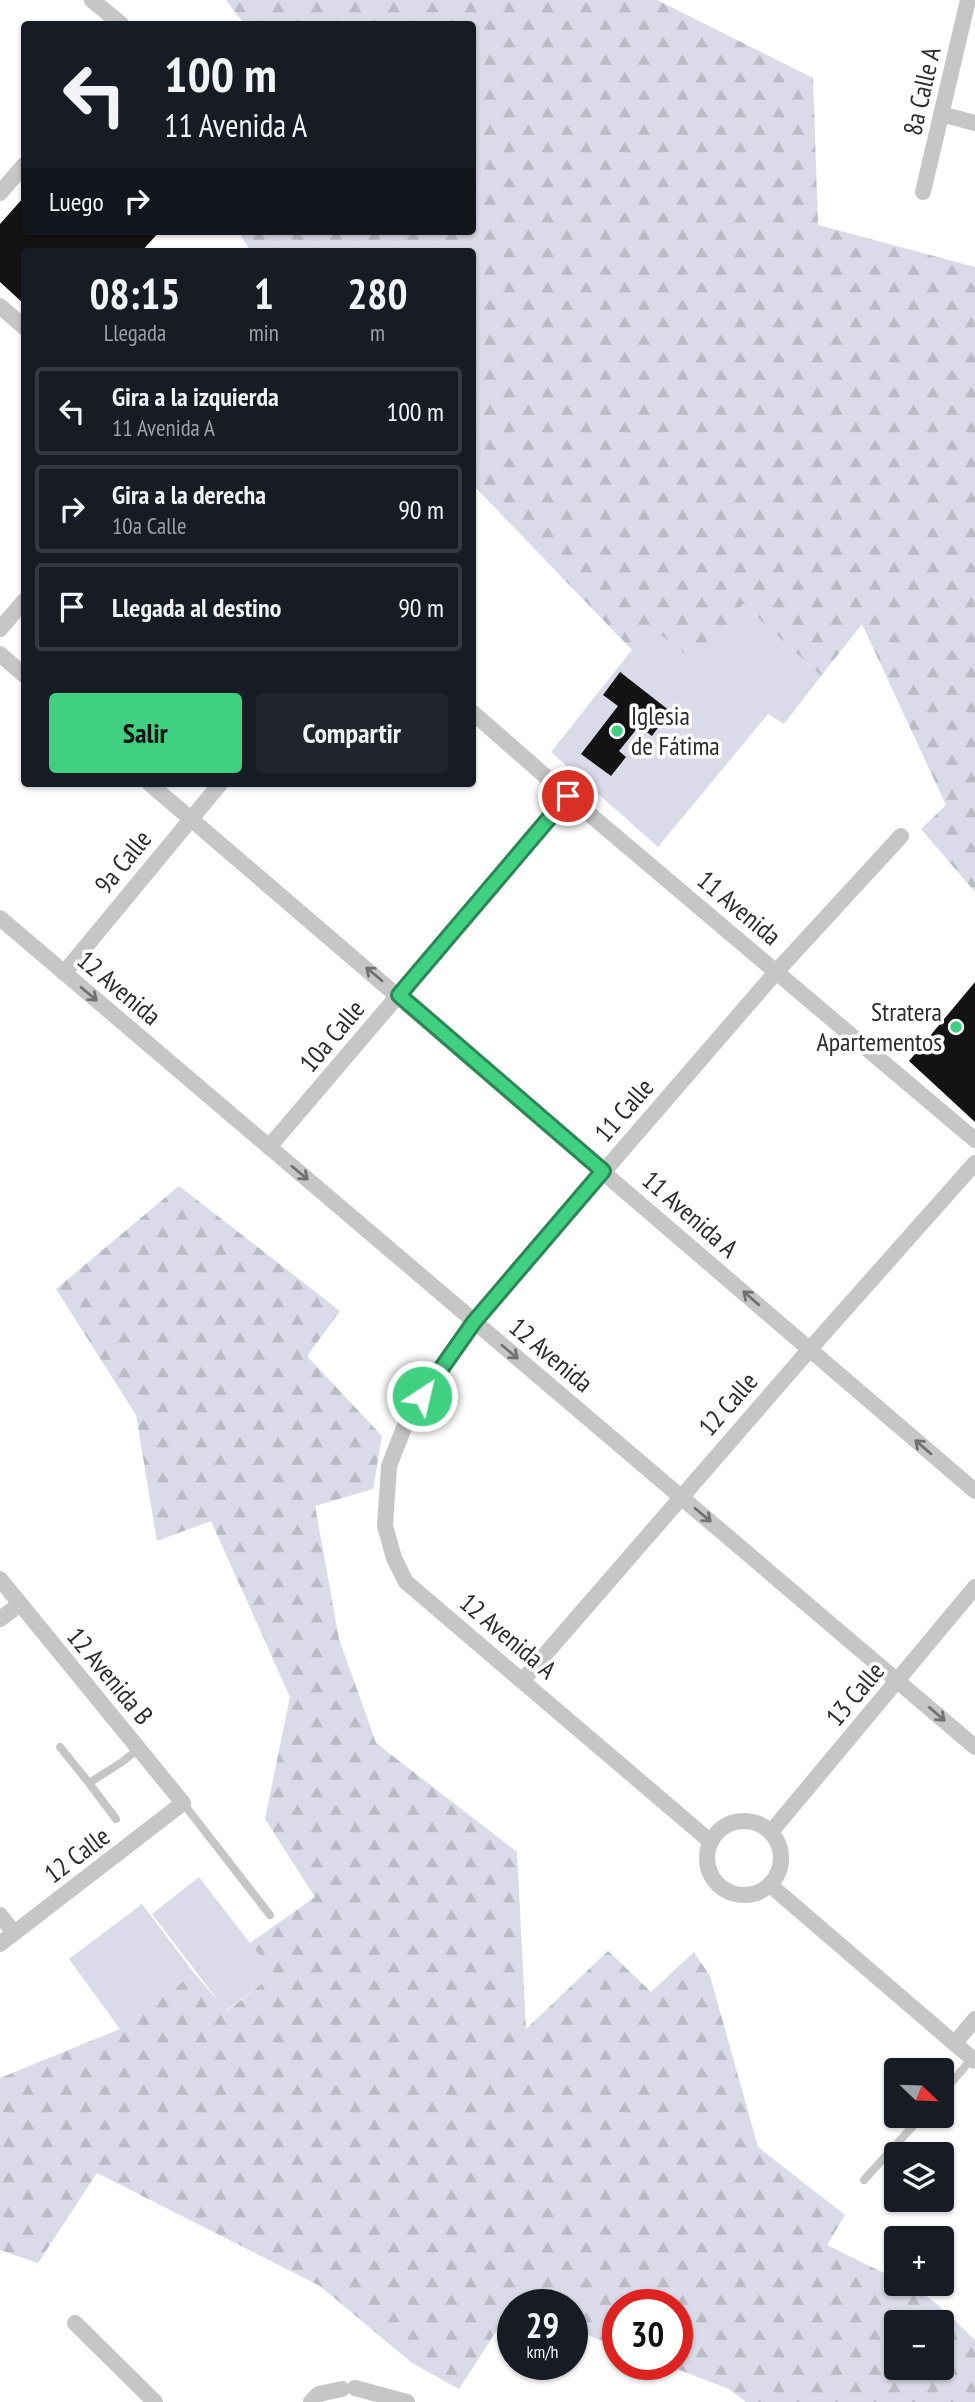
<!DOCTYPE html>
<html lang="es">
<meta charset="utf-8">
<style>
body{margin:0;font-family:"PT Sans Narrow",sans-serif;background:#20242c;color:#f1f3f6;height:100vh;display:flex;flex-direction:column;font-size:26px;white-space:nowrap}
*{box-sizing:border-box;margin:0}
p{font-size:23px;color:#9ea1a6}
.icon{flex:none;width:38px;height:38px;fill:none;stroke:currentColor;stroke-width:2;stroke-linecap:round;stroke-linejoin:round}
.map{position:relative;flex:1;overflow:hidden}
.drawer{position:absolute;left:21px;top:248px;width:455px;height:539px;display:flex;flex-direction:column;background:#171b24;border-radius:7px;box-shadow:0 2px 5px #0004}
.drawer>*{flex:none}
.top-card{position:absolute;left:21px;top:21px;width:455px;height:214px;border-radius:7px;box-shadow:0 2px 5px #0004;background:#171b24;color:#f1f3f6;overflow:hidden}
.needle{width:46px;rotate:113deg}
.tools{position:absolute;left:884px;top:2058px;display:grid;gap:14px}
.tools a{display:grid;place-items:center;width:70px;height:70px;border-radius:7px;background:#171b24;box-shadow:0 2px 5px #0004;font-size:35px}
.speed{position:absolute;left:497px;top:2289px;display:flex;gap:14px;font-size:35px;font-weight:700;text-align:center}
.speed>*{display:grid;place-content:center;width:91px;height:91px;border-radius:50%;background:#171b24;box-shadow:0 2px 5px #0004;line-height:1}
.speed small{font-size:18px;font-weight:400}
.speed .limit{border:10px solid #d22;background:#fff;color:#111}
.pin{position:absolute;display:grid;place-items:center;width:60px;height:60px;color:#fff;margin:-30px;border:4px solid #fff;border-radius:50%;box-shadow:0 2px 7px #0007}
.me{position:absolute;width:77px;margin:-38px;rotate:35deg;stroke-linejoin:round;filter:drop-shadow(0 0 5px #0008)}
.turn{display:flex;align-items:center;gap:24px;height:147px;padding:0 28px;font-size:32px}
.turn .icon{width:91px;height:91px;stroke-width:2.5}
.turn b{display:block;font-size:49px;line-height:60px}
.then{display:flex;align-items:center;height:66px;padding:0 28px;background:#0003;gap:14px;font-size:26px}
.eta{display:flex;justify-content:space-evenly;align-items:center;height:119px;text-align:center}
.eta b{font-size:42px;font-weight:600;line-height:49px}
.primary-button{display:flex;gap:14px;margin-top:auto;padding:14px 28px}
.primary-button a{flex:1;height:80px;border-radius:7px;background:#41cf81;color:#111;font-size:28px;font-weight:600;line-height:80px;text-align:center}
.primary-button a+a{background:#20242c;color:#f1f3f6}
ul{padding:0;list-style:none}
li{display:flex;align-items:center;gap:21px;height:88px;margin:0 14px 10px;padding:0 14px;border:4px solid #363941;border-radius:7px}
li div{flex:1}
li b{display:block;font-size:26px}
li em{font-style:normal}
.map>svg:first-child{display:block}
.green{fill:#dadae8}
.forest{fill:url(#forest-firs);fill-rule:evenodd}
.building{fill:#131313}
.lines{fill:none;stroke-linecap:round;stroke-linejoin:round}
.service{stroke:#c6c6c6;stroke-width:8}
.minor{stroke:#c6c6c6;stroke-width:16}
.oneway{stroke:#717171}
.route-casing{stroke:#2a8754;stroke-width:18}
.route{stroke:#41cf81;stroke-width:12}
.poi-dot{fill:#41cf81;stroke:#fff;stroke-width:2.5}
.labels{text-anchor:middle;stroke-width:7;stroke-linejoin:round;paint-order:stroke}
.street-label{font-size:26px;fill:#2c2c2c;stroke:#fff}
.poi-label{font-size:26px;fill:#2c2c2c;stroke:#fff;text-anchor:start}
</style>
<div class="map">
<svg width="975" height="2402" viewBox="0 0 975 2402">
<defs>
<pattern id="forest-firs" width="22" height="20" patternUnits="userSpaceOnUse" patternTransform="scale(1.75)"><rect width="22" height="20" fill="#dadae8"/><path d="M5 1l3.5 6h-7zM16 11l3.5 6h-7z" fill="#bbbbc7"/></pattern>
</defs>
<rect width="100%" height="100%" fill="#fff"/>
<g class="green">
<polygon points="743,604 821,676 784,724 768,714 658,847 551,752 651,626 700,666"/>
<polygon points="199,1877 274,1974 226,2011 152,1914"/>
<polygon points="142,1904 194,1973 120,2029 69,1959"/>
</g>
<g class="forest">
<polygon points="226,0 657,0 813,78 818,225 975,267 975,892 921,829 946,805 862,624 821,676 743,604 700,666 651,627 632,650 473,485 472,252 251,252 238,231 472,231 472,24 244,24"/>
<path d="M179,1186L340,1311L307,1356L382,1436L373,1489L315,1506L339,1639L376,1743L517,1852L526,2029L608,1951L651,1992L694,1952L710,1976L758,2147L845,2215L827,2245L896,2279V2284C923,2284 955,2322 975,2340V2402H746L729,2389L664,2364H677V2305H618V2347L572,2329V2305H513L459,2389L412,2363L320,2286L97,2173L38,2263L0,2250V2078L120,2029L194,1973L227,2011L274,1974L250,1943L315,1897L265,1819L290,1697L211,1521L157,1541L136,1415L56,1289ZM942,2322V2368H896V2322Z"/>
</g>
<g class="building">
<polygon points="24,197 24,231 160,231 141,252 24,252 24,304 0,282 0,224"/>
<polygon points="620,672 670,711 652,736 639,726 619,751 626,757 611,776 581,754 618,706 603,695"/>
<polygon points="975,982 975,1122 909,1061"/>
</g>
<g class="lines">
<g class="service">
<polyline points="60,1747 89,1783"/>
<polyline points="183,1803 270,1915"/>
<polyline points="116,1819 89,1783 122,1762 138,1749"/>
<polyline points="942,2094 972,2058"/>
<polyline points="864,2180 922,2116"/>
</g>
<g class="minor">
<polyline points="92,0 121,24"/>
<polyline points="941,114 975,123"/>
<polyline points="923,192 968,0"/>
<polyline points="0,193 24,165"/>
<polyline points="0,306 24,327"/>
<polyline points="0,629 24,601"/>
<polyline points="0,654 24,675"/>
<polyline points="472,712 568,796 975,1140"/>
<polyline points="150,784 975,1491"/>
<polyline points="0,918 975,1747"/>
<polyline points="64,973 220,784"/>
<polyline points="269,1147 568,796"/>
<polyline points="0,1579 183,1803 0,1944"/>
<polyline points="0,1619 19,1605"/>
<polyline points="522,1681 810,1349 975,1163"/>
<circle cx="744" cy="1858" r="37"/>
<polyline points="771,1832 975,1587"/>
<polyline points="711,1842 406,1582 394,1558 385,1526 389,1466 409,1415 474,1322 776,972 901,836"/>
<polyline points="770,1885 975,2061"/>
<polyline points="0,1915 14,1933"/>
<polyline points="955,2043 975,2019"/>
<polyline points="75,2323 155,2402"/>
<polyline points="355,2388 407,2402"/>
<polyline points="311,2402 319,2394 342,2389"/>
</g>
</g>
<defs><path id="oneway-shaft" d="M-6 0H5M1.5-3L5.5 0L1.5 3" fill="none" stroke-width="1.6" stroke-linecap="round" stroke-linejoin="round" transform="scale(1.75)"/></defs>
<g class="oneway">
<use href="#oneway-shaft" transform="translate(374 974) rotate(-140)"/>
<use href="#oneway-shaft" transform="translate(89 994) rotate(40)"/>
<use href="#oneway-shaft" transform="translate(300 1173) rotate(40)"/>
<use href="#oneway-shaft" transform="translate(751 1298) rotate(-139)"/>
<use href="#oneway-shaft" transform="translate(510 1352) rotate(40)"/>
<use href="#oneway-shaft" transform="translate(923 1447) rotate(-139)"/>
<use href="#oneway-shaft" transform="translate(703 1515) rotate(40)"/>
<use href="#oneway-shaft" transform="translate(937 1714) rotate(41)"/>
</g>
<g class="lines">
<g class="route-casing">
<polyline id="route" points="422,1396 474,1322 603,1171 399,995 568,796"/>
</g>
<use href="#route" class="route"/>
</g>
<g class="poi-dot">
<circle cx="617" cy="731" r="7"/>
<circle cx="956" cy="1027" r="7"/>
</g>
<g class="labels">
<g class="street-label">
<text transform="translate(922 91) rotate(-77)" y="9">8a Calle A</text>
<text transform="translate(123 862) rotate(-51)" y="9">9a Calle</text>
<text transform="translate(739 908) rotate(40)" y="9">11 Avenida</text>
<text transform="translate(119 988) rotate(40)" y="9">12 Avenida</text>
<text transform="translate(332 1036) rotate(-50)" y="9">10a Calle</text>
<text transform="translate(624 1110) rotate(-49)" y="9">11 Calle</text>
<text transform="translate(690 1214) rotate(41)" y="9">11 Avenida A</text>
<text transform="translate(551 1355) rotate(40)" y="9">12 Avenida</text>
<text transform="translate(728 1404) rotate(-49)" y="9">12 Calle</text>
<text transform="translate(508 1636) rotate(40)" y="9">12 Avenida A</text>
<text transform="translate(110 1676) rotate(50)" y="9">12 Avenida B</text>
<text transform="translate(855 1694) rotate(-50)" y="9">13 Calle</text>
<text transform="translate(77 1855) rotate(-37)" y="9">12 Calle</text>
</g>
<g class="poi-label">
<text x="631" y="725">Iglesia<tspan x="631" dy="30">de Fátima</tspan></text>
<text x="942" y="1021" text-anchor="end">Stratera<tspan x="942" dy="30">Apartementos</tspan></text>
</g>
</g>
</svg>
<div class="tools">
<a><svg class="needle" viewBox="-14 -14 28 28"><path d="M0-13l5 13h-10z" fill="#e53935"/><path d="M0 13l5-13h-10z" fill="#9ea1a6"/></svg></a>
<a><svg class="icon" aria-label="layers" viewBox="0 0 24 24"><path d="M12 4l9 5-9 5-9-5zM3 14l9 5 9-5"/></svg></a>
<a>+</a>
<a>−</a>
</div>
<div class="speed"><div>29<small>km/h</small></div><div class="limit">30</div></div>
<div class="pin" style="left:568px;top:796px;background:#d93025"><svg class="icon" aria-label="arrive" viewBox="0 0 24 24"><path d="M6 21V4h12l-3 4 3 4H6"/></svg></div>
<svg class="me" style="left:422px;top:1396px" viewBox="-20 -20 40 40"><circle r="17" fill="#41cf81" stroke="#fff" stroke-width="3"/><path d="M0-11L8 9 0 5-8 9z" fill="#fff"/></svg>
<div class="top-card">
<div class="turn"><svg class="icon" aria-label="left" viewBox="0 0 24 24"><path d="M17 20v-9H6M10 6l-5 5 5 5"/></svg><div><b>100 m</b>11 Avenida A</div></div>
<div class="then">Luego<svg class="icon" aria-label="right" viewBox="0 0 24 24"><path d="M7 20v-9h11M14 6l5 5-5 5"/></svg></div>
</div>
<section class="drawer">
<div class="eta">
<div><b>08:15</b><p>Llegada</p></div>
<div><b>1</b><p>min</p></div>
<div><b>280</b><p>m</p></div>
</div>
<ul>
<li><svg class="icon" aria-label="left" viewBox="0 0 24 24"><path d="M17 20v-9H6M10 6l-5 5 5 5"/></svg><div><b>Gira a la izquierda</b><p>11 Avenida A</p></div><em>100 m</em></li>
<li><svg class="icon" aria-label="right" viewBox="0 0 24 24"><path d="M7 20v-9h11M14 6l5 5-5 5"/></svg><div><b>Gira a la derecha</b><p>10a Calle</p></div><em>90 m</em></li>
<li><svg class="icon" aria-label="arrive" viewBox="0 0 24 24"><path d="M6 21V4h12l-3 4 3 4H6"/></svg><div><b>Llegada al destino</b></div><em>90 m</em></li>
</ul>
<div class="primary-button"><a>Salir</a><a>Compartir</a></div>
</section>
</div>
